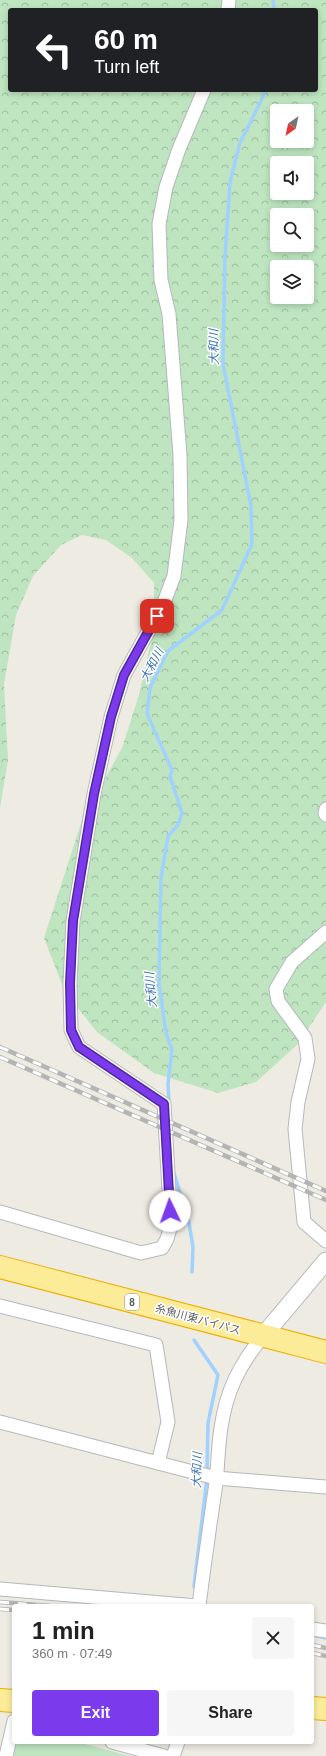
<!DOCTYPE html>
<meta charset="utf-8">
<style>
body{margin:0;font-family:Helvetica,"Noto Sans JP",sans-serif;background:#f6f6f6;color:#222;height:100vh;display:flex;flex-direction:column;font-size:15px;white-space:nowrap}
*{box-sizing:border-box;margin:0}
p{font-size:13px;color:#767676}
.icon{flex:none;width:22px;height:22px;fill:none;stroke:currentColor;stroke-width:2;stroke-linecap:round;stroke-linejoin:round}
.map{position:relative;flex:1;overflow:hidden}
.panel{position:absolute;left:12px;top:1604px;width:302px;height:140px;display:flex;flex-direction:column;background:#fff;border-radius:4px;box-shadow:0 2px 6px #0003}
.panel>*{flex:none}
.top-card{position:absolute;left:8px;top:8px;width:310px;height:84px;border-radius:4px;box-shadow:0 2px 6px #0003;background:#202124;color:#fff;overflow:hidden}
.needle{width:26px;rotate:213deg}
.controls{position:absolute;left:270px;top:104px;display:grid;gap:8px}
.controls a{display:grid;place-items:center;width:44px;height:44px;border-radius:4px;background:#fff;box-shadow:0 2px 6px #0003;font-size:20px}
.pin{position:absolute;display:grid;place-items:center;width:34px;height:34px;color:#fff;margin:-17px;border-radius:8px;box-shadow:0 2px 6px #0006}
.me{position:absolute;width:44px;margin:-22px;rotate:357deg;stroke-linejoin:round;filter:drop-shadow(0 0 3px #0008)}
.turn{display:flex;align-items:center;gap:14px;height:84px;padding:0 20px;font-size:18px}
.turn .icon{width:52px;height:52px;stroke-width:2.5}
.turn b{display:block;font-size:28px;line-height:34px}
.round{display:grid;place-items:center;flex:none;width:42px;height:42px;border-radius:4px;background:#f6f6f6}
.head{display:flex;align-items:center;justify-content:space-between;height:68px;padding:0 20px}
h1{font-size:24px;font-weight:800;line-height:30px}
.cta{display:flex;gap:8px;margin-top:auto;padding:8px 20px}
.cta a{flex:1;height:46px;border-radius:4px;background:#7c3aed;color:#fff;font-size:16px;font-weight:800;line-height:46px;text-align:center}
.cta a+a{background:#f6f6f6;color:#222}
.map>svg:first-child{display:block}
.forest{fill:url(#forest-crowns);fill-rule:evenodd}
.green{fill:#bee5c0}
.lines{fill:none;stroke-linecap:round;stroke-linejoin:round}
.stream{stroke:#a1d1fe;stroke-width:3.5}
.minor-casing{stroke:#b5b8bc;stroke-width:15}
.tertiary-casing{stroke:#b5b8bc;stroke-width:19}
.trunk-casing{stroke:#ecaf03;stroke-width:24}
.minor{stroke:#fff;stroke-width:13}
.tertiary{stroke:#fff;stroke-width:17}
.trunk{stroke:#fcec98;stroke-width:22}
.rail-casing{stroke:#b3b4b4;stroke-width:4.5}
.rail{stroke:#fff;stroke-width:3;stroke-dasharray:9;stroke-linecap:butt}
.route-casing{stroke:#51269a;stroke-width:10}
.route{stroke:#7c3aed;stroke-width:7}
.labels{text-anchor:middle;stroke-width:3;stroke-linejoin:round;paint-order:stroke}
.shield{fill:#fff;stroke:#8c8e92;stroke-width:1}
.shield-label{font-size:10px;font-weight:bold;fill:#5a5e63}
.street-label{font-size:11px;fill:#5a5e63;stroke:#fff}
.water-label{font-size:12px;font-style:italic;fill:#4176b8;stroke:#fff}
</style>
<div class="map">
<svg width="326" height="1756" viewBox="0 0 326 1756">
<defs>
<pattern id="forest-crowns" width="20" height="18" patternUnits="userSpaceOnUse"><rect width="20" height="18" fill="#bee5c0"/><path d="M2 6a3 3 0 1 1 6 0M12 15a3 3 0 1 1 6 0" fill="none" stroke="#9dbda0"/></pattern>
</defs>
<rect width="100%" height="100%" fill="#edebe2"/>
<path class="forest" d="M0,0H326V1002L298,1044L256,1082L218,1093L154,1073L97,1032L65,992L44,938L82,820L122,748L139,695L154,628V583L132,558L106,540L82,535L61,545L33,576L16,615L4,684L8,760L0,808ZM10,10H316V90H10ZM277,111H307V141H277ZM277,163H307V193H277ZM277,215H307V245H277ZM277,267H307V297H277Z"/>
<polygon class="green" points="15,1742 78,1742 129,1756 11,1756"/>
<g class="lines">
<g class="stream">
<polyline points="273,0 274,10"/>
<polyline points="169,1103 168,1084 172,1050 166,1033 159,983 161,878 168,836 178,825 182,813 170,776 172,770 147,714 150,688 168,651 222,610 252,544 251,506 223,364 225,256 230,182 240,143 262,99 265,90"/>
<polyline points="174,1173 189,1223 193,1247 192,1272"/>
<polyline points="194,1340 218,1375 208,1423 207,1473"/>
<polyline points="197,1591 194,1586 207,1479"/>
<polyline points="317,1636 326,1638"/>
</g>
<g class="minor-casing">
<g id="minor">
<polyline points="228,10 229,0"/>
<polyline points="326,809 325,813 326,815"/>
<polyline points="326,932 292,962 276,989 278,1001 305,1038 308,1059 298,1102 295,1129 304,1222 326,1241"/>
<polyline points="0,1212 141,1253 162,1248 167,1239 171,1225 164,1104 79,1047 71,1030 70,983 73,921 94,794 111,717 124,675 163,605 174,576 181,520 180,455 169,314 161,280 159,224 166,187 179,149 204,90"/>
<polyline points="0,1306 156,1345 168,1422 158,1463"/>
<polyline points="0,1422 216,1478 326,1487"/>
<polyline points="0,1589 197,1606"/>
<path d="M199,1606C204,1565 210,1524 216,1483C218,1465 218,1446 221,1428C226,1391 240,1364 263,1336"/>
<polyline points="312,1629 326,1631"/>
<polyline points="112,1742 164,1756"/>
<polyline points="6,1756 14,1721"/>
<polyline points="173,1756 178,1742"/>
</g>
</g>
<g class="tertiary-casing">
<polyline id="tertiary" points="263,1336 326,1261"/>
</g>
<g class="trunk-casing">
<g id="trunk">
<polyline points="0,1267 326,1352"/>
<polyline points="0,1700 14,1701"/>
<polyline points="312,1708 326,1709"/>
</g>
</g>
<use href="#minor" class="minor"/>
<use href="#tertiary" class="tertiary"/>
<use href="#trunk" class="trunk"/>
<g class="rail-casing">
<g id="rail">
<polyline points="0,1047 326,1191"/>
<polyline points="0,1057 326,1200"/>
<polyline points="0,1602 50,1606"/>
<polyline points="0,1609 14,1610"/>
<polyline points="312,1645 326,1648"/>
<polyline points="312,1653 326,1656"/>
</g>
</g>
<use href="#rail" class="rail"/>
</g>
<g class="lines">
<g class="route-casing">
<polyline id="route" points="157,616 124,675 111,717 94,794 73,921 70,983 71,1030 79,1047 164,1104 170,1211"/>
</g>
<use href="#route" class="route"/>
</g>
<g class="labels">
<rect class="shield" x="125" y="1294" width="14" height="16" rx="3"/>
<g class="shield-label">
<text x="132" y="1306">8</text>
</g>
<g class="street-label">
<text transform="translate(198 1319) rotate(15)" y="4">糸魚川東バイパス</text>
</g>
<g class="water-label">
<text transform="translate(214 347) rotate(-91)" y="4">大和川</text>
<text transform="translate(152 665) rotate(-62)" y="4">大和川</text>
<text transform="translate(151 990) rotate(-95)" y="4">大和川</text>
<text transform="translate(197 1470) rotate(-88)" y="4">大和川</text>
</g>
</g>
</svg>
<div class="controls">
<a><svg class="needle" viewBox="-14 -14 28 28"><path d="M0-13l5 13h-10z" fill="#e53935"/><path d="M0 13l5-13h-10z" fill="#767676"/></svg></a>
<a><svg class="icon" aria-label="sound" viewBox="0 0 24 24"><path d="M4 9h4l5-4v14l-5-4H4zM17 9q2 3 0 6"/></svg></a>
<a><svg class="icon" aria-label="search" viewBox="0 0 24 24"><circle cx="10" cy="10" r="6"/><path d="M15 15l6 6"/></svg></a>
<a><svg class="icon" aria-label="layers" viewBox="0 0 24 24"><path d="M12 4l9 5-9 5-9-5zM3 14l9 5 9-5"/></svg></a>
</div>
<div class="pin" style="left:157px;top:616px;background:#d93025"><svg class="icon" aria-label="arrive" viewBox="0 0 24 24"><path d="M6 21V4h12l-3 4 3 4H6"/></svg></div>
<svg class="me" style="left:170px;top:1211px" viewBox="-20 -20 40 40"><circle r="19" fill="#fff"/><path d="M0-13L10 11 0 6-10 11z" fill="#7c3aed"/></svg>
<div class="top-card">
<div class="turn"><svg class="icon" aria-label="left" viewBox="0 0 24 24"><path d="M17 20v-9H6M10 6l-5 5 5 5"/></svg><div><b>60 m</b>Turn left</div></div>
</div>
<section class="panel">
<div class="head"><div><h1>1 min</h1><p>360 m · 07:49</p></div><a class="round"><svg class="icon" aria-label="close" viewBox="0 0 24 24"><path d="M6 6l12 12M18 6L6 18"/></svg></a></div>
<div class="cta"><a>Exit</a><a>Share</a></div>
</section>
</div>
